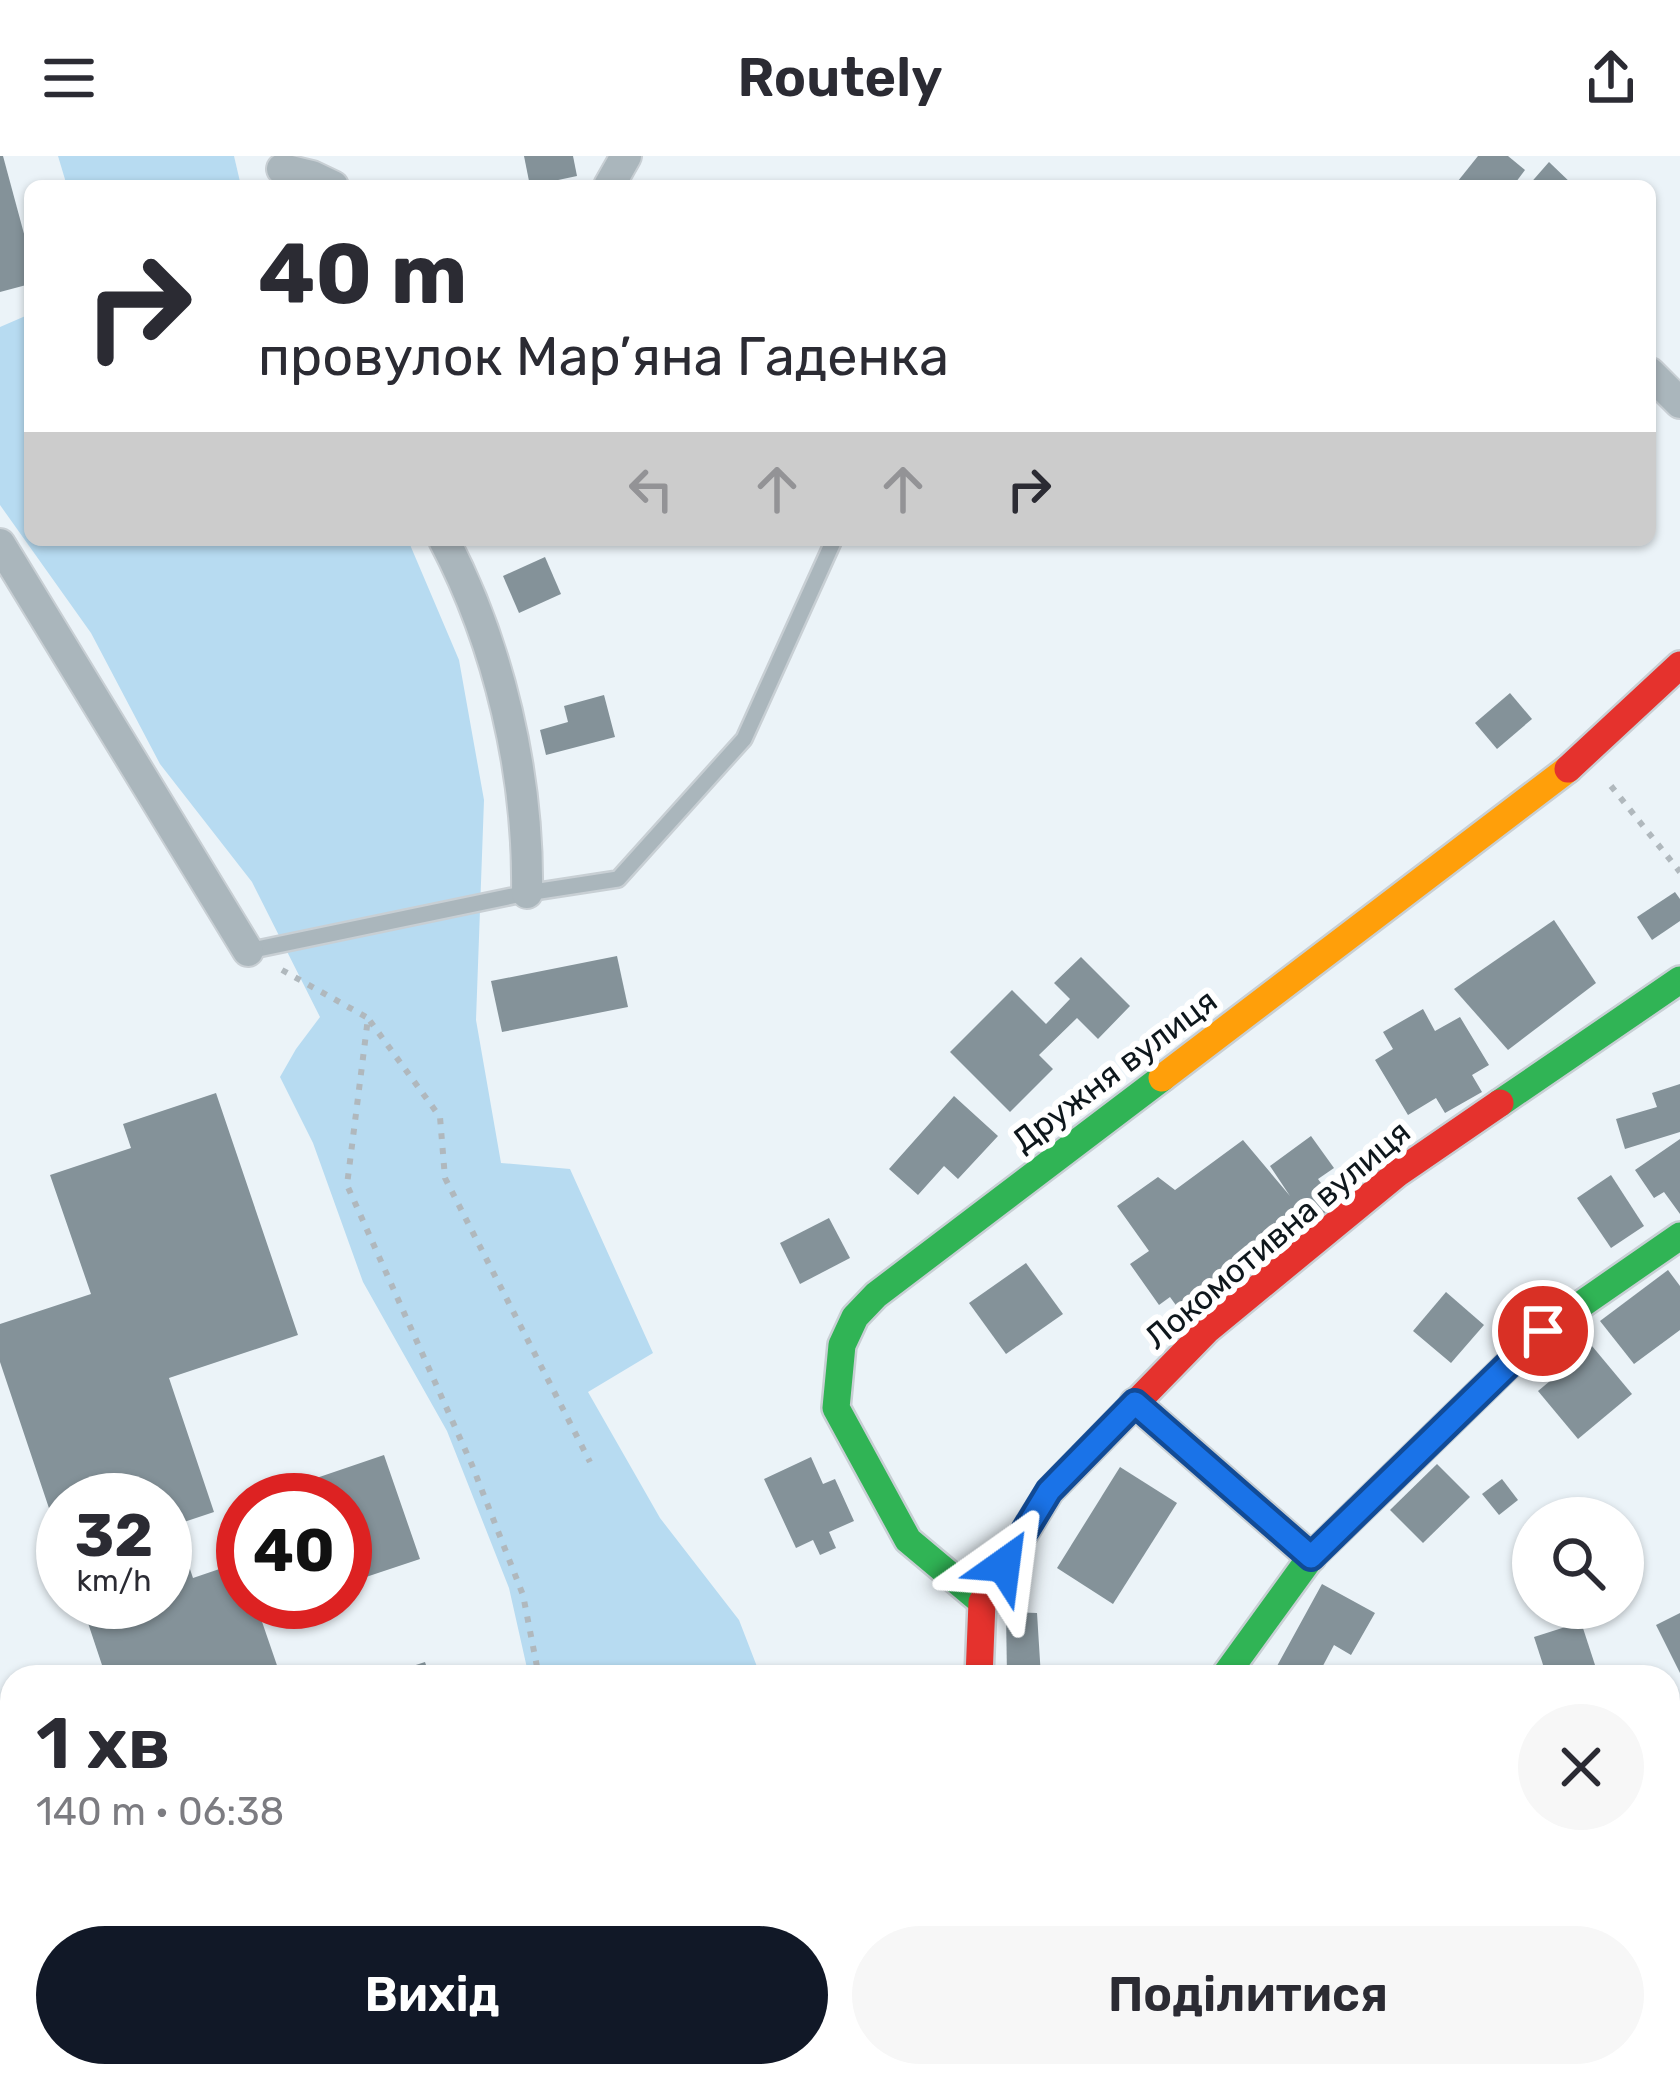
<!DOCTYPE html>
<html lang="uk">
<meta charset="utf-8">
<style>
body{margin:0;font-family:Rubik,sans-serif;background:#f7f7f7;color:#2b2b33;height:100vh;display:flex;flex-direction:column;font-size:45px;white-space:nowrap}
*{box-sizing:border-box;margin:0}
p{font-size:39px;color:#7c7c81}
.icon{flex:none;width:66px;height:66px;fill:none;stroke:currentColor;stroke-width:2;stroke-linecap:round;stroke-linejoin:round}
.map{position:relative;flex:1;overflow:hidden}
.drawer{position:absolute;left:0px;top:1509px;width:1680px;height:423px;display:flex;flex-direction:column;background:#fff;border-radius:36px 36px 0 0;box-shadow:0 3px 9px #0004}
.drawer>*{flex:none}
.banner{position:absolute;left:24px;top:24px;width:1632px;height:366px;border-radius:18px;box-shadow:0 3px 9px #0004;background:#fff;color:#2b2b33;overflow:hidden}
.buttons{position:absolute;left:1512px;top:1341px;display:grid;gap:24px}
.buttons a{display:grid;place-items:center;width:132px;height:132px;border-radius:50%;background:#fff;box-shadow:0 3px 9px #0004;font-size:60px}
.speed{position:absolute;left:36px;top:1317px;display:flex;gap:24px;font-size:60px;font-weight:700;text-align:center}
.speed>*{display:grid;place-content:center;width:156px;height:156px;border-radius:50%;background:#fff;box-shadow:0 3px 9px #0004;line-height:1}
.speed small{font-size:30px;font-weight:400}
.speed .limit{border:18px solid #d22;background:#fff;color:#111}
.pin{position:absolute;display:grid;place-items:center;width:102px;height:102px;color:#fff;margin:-51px;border:6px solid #fff;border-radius:50%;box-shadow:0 3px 12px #0007}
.me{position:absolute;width:132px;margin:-66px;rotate:31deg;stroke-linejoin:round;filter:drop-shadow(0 0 9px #0008)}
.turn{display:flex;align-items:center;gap:42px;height:252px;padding:0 36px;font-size:54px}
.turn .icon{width:156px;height:156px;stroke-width:2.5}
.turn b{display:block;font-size:84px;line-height:102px}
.lanes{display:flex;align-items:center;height:114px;padding:0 36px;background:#0003;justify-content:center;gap:60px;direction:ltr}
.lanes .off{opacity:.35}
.round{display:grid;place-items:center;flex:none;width:126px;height:126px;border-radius:63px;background:#f7f7f7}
.headline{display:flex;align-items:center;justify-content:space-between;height:204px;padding:0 36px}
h1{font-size:72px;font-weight:600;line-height:90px}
.primary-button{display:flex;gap:24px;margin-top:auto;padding:24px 36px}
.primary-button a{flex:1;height:138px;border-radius:72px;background:#111827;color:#fff;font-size:48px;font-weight:600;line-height:138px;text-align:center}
.primary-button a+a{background:#f7f7f7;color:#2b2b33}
header{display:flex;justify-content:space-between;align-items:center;height:156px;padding:0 36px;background:#fff;font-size:54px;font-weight:600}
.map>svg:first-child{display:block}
.green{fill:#b7dbf1}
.building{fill:#849299}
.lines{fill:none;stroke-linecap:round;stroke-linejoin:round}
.lane-casing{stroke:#c8cfd4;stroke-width:20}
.street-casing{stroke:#c8cfd4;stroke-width:34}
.fast-casing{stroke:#c8cfd4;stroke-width:32}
.slow-casing{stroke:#c8cfd4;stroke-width:32}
.jam-casing{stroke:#c8cfd4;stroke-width:32}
.path{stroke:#b0b8bd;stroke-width:6;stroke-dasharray:6 9;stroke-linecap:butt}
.lane{stroke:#aab6bc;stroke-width:15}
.street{stroke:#aab6bc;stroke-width:30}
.fast{stroke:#30b455;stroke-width:27}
.slow{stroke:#ff9f0a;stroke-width:27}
.jam{stroke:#e5322d;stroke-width:27}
.rail{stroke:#aab3b8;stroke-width:9;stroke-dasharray:24 12;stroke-linecap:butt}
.route-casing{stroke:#114b97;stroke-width:30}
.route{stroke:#1a73e8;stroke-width:21}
.labels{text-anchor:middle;stroke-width:12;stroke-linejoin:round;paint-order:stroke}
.street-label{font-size:33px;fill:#0e171c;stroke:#fff}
</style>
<header><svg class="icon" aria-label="menu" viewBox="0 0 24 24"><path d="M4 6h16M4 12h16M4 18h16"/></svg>Routely<svg class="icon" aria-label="share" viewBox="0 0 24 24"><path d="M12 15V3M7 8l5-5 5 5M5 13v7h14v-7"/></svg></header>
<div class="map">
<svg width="1680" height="1931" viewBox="0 0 1680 1931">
<rect width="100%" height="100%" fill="#ebf3f8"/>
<g class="green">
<polygon points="58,0 234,0 241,30 67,30"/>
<polygon points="30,158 30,384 408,384 459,504 484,644 476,864 501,1007 570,1013 653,1197 588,1236 660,1362 739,1464 761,1521 529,1521 509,1432 447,1275 363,1126 313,987 280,921 296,893 320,861 252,726 160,608 91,477 0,349 0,171"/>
<polygon points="612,1920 970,1920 973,1931 615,1931"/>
</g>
<g class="building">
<polygon points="0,0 3,0 30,100 30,128 0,136"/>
<polygon points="524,0 573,0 577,20 530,30"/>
<polygon points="1478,0 1508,0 1525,14 1513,30 1454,30"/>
<polygon points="1549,6 1574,30 1528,30"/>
<polygon points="545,401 561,438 519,457 503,420"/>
<polygon points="1510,537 1532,563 1497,593 1475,567"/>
<polygon points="604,539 615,581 546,599 540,574 568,566 564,550"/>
<polygon points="1675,736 1680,743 1680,765 1652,784 1637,761"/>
<polygon points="1554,764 1596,827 1508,894 1454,833"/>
<polygon points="617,800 628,851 502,876 491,825"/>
<polygon points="1081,801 1130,850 1098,883 1077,862 1039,899 1053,913 1010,956 950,896 1012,834 1046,868 1070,843 1054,827"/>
<polygon points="1423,853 1435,875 1460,861 1489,909 1472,919 1482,936 1445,957 1436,942 1408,959 1375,904 1393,893 1383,876"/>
<polygon points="1680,928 1680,976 1625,993 1616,963 1657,951 1652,937"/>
<polygon points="216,937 298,1179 169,1222 214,1356 175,1369 193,1422 243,1405 243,1446 288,1446 259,1457 281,1521 106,1521 81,1446 165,1446 165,1344 63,1344 62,1391 0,1206 0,1168 91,1138 50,1019 131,992 123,968"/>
<polygon points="954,940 998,980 958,1023 944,1010 918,1039 889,1013"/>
<polygon points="1311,980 1334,1012 1318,1023 1337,1049 1311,1067 1298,1049 1210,1125 1217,1135 1183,1159 1170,1141 1159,1149 1130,1108 1149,1095 1117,1050 1158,1021 1175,1034 1243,984 1290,1040 1270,1010"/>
<polygon points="1680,983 1680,1058 1664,1036 1654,1042 1635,1014"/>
<polygon points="1611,1019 1644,1070 1611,1092 1577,1042"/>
<polygon points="829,1062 850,1102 800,1128 780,1087"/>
<polygon points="1026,1107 1063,1158 1006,1198 969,1147"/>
<polygon points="1668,1114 1680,1130 1680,1174 1634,1208 1600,1165"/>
<polygon points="1446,1136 1484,1169 1451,1207 1413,1175"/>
<polygon points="1592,1190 1632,1238 1578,1283 1538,1235"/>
<polygon points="384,1299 420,1403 345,1428 345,1344 252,1344"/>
<polygon points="811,1301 823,1328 835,1323 854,1365 829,1376 836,1392 820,1399 813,1384 796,1392 764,1323"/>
<polygon points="1437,1308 1470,1341 1423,1387 1390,1354"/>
<polygon points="1120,1311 1177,1347 1113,1448 1057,1412"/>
<polygon points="1502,1323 1518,1344 1499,1359 1482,1338"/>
<polygon points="1322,1428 1375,1457 1351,1499 1334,1489 1317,1521 1271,1521"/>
<polygon points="1006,1456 1037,1457 1041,1521 1007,1521"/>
<polygon points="1680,1457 1680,1517 1656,1469"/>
<polygon points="1581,1466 1595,1509 1558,1521 1547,1521 1534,1481"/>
<polygon points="425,1506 430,1521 382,1521 382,1520"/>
<rect x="912" y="1513" width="49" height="8"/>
<polygon points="1161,1515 1162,1521 1107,1521 1106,1516"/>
<polygon points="1678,1669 1680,1674 1680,1758 1668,1763 1668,1674"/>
<polygon points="322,1920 426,1920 429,1931 325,1931"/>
<polygon points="496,1920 574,1920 577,1931 500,1931"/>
<polygon points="1278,1920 1300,1920 1304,1931 1251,1931"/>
</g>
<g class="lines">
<g class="lane-casing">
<g id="lane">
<polyline points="248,795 527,737 618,723 744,583 834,384"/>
<polyline points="1419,1920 1425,1931"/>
</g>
</g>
<g class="street-casing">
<g id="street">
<polyline points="282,13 312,20 333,30"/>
<polyline points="609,30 626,0"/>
<polyline points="1650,217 1680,247"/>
<path d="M444,384C499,489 529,618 527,737"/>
<polyline points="0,388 248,795"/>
<polyline points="1135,1247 1311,1401"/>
<polyline points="1668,1879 1680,1874"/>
<polyline points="970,1920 973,1931"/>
<polyline points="1208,1920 1209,1931"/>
<polyline points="1557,1931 1581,1920"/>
</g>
</g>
<g class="fast-casing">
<g id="fast">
<polyline points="1500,947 1680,824"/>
<polyline points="982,1446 908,1384 836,1252 842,1189 855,1161 876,1139 1162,922"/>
<polyline points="1224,1521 1311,1401 1543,1175 1680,1080"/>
</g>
</g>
<g class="slow-casing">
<polyline id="slow" points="1162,922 1568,613"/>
</g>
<g class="jam-casing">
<g id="jam">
<polyline points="1568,613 1680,509"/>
<polyline points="979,1521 982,1446 1050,1335 1207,1174 1398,1017 1500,947"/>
</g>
</g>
<g class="path">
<polyline points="1611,630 1680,716"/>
<polyline points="282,814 368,862 347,1029 472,1309 523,1439 539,1521"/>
<polyline points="370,865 440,961 445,1022 590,1306"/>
<polyline points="656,1920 659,1931"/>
</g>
<use href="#lane" class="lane"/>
<use href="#street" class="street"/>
<use href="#fast" class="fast"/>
<use href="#slow" class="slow"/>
<use href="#jam" class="jam"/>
<g class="rail">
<polyline points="0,1586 12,1622"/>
<polyline points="0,1698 12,1734"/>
<polyline points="72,1920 76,1931"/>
<polyline points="107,1920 110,1931"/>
<polyline points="219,1920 224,1931"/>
</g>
</g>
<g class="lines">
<g class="route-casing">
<polyline id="route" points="1004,1409 1049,1335 1135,1247 1311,1401 1543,1175"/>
</g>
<use href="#route" class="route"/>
</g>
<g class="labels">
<g class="street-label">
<text transform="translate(1114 914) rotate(-37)" y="12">Дружня вулиця</text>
<text transform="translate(1277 1078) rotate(-40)" y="12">Локомотивна вулиця</text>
</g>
</g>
</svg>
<div class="buttons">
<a><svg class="icon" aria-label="search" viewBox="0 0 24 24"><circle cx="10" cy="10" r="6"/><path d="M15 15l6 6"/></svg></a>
</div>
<div class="speed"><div>32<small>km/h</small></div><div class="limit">40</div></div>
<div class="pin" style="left:1543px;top:1175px;background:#d93025"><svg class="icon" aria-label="arrive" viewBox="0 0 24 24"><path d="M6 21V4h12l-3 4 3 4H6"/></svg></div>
<svg class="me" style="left:1004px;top:1409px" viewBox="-20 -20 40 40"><path d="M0-17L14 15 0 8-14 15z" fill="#1a73e8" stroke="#fff" stroke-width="4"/></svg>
<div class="banner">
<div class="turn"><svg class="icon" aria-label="right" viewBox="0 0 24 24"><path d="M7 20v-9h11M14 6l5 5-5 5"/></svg><div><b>40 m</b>провулок Мар’яна Гаденка</div></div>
<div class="lanes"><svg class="icon off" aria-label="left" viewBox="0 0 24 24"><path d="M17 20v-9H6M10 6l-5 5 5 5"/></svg><svg class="icon off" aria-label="ahead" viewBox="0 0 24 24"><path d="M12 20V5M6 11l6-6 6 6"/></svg><svg class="icon off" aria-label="ahead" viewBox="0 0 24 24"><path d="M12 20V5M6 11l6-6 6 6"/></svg><svg class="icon" aria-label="right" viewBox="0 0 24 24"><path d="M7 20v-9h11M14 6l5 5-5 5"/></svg></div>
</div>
<section class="drawer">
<div class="headline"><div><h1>1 хв</h1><p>140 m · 06:38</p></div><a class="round"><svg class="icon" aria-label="close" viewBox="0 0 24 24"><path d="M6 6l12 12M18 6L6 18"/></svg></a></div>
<div class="primary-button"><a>Вихід</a><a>Поділитися</a></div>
</section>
</div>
